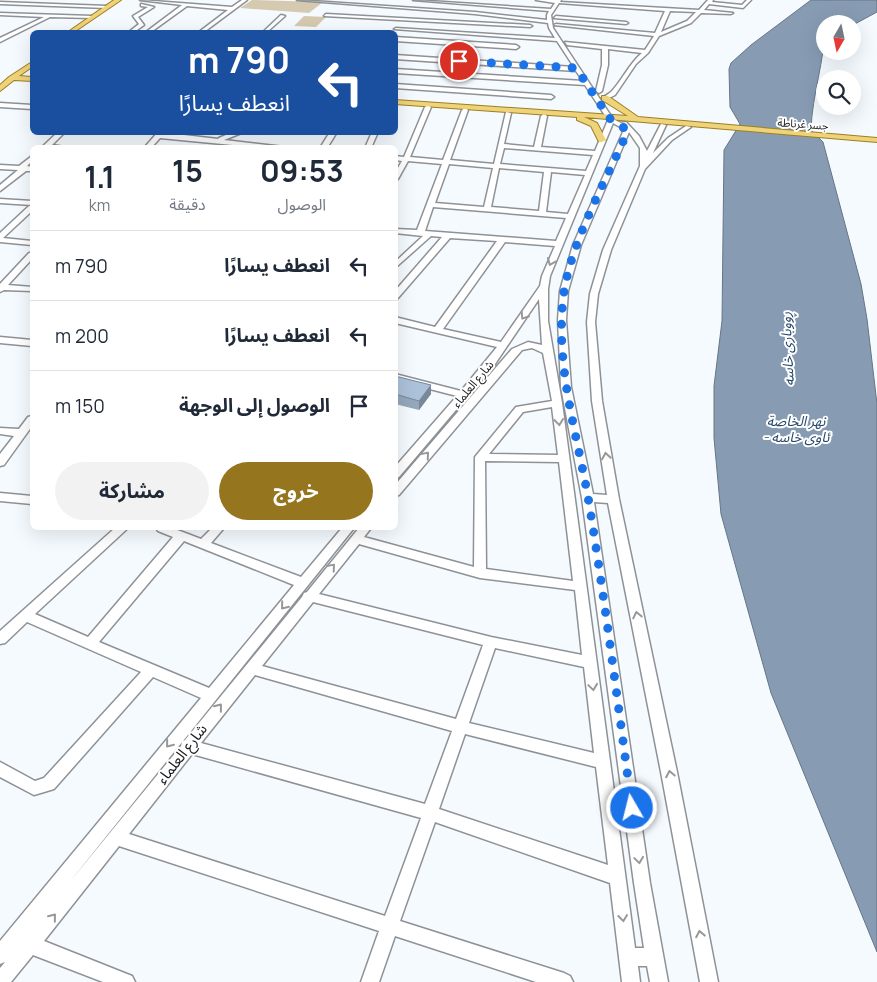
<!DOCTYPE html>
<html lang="ar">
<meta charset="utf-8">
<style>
body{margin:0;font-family:Manrope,"Noto Sans Arabic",sans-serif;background:#f2f2f3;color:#1f2937;direction:rtl;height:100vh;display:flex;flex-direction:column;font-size:19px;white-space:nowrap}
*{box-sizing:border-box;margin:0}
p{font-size:16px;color:#747a83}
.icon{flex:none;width:28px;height:28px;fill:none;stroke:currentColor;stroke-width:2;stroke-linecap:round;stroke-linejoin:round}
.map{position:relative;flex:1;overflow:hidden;direction:ltr}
.panel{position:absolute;left:30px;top:145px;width:368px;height:385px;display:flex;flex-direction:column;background:#fff;border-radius:8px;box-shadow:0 5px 20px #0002;direction:rtl}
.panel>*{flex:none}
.top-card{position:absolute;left:30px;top:30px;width:368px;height:105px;border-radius:8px;box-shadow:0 5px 20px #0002;direction:rtl;background:#1a4fa0;color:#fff;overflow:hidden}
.needle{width:32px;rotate:189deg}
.fabs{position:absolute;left:816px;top:15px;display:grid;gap:10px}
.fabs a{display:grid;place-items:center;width:45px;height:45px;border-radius:50%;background:#fff;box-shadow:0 5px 20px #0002;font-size:25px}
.pin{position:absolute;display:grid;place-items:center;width:42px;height:42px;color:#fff;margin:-21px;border:2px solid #fff;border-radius:50%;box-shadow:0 1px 5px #0007}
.me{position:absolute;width:55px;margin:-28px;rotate:352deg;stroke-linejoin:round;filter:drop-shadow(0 0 4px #0008)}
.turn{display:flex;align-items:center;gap:18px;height:105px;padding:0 25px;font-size:22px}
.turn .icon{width:65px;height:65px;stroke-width:2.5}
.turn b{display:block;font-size:35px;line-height:42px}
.eta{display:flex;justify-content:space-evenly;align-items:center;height:85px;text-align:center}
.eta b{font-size:30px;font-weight:700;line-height:35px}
.action{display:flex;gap:10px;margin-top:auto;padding:10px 25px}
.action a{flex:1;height:58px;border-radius:30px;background:#95761e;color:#fff;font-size:20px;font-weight:700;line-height:58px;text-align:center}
.action a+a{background:#f2f2f3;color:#1f2937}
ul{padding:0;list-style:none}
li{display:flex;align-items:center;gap:15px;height:70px;padding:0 25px;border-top:1px solid #e0e1e3}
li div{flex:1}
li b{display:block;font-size:19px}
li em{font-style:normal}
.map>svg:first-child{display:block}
.green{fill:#d5caaf}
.water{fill:#879cb3;stroke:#667586}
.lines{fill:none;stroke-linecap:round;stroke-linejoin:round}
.minor-casing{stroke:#8e9297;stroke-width:3}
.major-casing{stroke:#9e7f20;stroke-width:2}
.minor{fill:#fff;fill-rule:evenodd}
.major{fill:#efd37a;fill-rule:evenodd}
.wall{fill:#94a7bb}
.shaded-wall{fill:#788899}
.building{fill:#acc2da;stroke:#788899}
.oneway{stroke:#989899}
.route{stroke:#1a73e8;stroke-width:9;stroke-dasharray:0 16.2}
.labels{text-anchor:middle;stroke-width:4;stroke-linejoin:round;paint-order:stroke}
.far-street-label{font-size:11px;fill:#1a1b1d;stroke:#fff}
.street-label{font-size:12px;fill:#1a1b1d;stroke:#fff}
.water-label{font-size:14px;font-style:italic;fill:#274a6c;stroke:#fff}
.near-street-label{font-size:15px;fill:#1a1b1d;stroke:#fff}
</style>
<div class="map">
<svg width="877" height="982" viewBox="0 0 877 982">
<rect width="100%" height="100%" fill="#f5faff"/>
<g class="green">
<polygon points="252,0 323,2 309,13 240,8"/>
<polygon points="304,16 326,17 316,27 294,26"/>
</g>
<path class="water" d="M811,0H877V12L853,25L825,24C825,61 812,94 811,130L823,142L861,284L867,319L877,404V952L771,693L721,514L714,438V386L722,321L724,150L740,124L730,107L729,69L731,63L751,45Z"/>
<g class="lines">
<g class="minor-casing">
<g id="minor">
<polygon points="140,0 232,7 242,0 247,0 204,32 199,32 228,10 187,6 151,32 146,32 182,5"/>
<path d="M297,0L475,12L547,20V15L549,11L413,0L551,9L555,3L536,0H561L560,2L699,10L708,0H713L712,2L742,5L747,0H751L743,8L709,4L704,10L733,13L731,14L701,13L691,23L659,36L648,53L636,64L615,95L605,100L602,98C605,96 609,94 612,91C623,79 629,64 642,53L608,49V65L602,91L599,93L596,91L602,65V49L567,45L565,42L645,50L654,36L554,25L556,24L655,33L665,11L559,3L551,15L553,28L613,119L621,123L626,122L639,136L647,151L661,124L666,125L653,153L668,138L686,126L691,127L672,140L645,169L611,250L598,294L595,322L602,401L619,499L677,772L718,982H700L661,772L608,503L594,502L650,883L668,982H650L647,966H638L640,982H622L610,883L435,822L400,921L564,973L570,976L573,982H536L395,936L379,982H361L379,931L119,846L44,941L132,976L135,982H103L33,955L11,982H0V968L5,962L0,964V941L201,698L153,677L54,789L34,795L0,777V762L35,781L44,778L141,672L27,622L5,643L0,644V631L115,528H128L35,614L88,637L173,537L158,531L156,528H172L201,539L212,528H224L211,543L301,577L342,528H354L183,741L185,740L302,597L304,593L307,592L359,528H371L364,537L474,567L475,457L516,407L552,401L543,353L532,348L522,350L399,495L395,496V485L512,349L528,342L542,345L539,299L495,364L399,477L395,478V467L457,396L395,380V374L461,391L497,347L395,323V317L435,327L497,241L450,238L398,298L395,299V291L442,237L431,236L395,268V262L423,236L395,233V229L417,230L442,164L408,161L398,179L395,181V173L402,161L395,160V156L404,157L425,107L428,105L431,107L410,157L443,160L462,110L465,108L468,110L450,160L494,164L506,112L511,113L504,144L534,147L541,116L544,114L547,116L541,147L595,151L608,120L585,85L395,73V69L583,81L576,71L395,59V55L574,67L557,41L394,29L396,28L555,38L549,28L548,23L475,14ZM670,11L696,12L687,21L661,32ZM613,123L620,127L623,132L573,245L560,291L558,320L561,387L582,498L634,883L644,948H635L562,403L548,321V289L550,276ZM629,132L640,148V166L603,250L590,294L587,322L592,401L607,495L593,494L571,387L566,320L568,291L581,245ZM504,148L593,155L586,171L500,164ZM449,164L493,168L484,207L435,203ZM499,168L544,172L539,211L491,207ZM551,172L585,175L568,214L546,212ZM433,207L566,218L556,241L425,231ZM505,242L555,246L542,276L540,286L501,342L443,329ZM552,407L558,455L489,454L523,412ZM485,461L559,462L573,581L486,569ZM184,541L294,585L209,688L99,642ZM359,544L480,578L575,590L582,655L491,637L319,594ZM313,602L483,645L456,719L262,666ZM495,648L584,667L594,753L469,723ZM255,675L452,731L425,804L201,743ZM465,734L596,767L608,865L439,809ZM182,742L181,746L68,884ZM192,754L421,818L385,916L129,834Z"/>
<polygon points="0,2 107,6 109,7 107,8 0,4"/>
<polygon points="141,4 154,7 138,17 144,25 134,32 129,32 139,24 133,16 148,7 141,6"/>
<polygon points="0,13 92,16 94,17 92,18 50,17 0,42 0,38 44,17 0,15"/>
<polygon points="326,14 530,25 532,26 530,27 324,16"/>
<polygon points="281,15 285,16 267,32 263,32"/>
<polygon points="556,16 626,22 628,23 626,24 554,18"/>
<polygon points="395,37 516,45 519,47 516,49 395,41"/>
<polygon points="395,84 551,95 554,97 551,99 395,88"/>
<polygon points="0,103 32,105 32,109 0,107"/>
<polygon points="58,132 65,132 52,145 71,148 41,148"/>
<polygon points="158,132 218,139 219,138 233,132 244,132 224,140 293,148 263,148 160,138 151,148 144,148"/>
<polygon points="330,132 337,132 327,148 320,148"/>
<polygon points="372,132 378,132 371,148 365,148"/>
<polygon points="32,156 32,161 27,166 32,167 32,171 26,171 0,191 0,185 18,170 0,169 0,165 19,166"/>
<polygon points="0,199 32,201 32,205 0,203"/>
<polygon points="29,206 32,206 32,211 3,238 32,241 32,245 0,242 0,233"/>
<polygon points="29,253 32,253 32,259 8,285 32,287 32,291 4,290 0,292 0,284"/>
<polygon points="0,337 32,340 32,346 0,343"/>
<polygon points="32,416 32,426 4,465 0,466 0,454 14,436 0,434 0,428 19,429 28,417"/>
<polygon points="0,493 32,496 32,504 0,501"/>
</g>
</g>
<g class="major-casing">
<g id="major">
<polygon points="114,0 121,0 74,32 68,32"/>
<polygon points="32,62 32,67 19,76 32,77 32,81 14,80 0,91 0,85 9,77"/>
<polygon points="602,96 608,96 638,117 877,138 877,142 584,117 597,123 606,140 602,142 599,142 591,126 577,120 577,117 395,104 395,100 628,116 602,100"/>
</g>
</g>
<use href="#minor" class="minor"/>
<use href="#major" class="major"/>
</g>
<polygon class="wall" points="395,376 431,385 431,394 419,410 395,404"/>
<polygon class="shaded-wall" points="431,385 431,394 419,410 419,401"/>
<polygon class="building" points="395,376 431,385 419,401 395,394"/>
<defs><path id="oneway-chevron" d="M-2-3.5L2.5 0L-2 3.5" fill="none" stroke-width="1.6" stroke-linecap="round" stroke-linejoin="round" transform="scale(1.25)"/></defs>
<g class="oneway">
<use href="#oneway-chevron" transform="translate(551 262) rotate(113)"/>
<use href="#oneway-chevron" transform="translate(524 316) rotate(123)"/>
<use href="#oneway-chevron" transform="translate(559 422) rotate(83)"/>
<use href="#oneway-chevron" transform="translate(426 455) rotate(-50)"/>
<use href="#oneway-chevron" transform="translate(606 456) rotate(-99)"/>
<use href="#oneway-chevron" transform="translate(332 567) rotate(-49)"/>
<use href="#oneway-chevron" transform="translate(284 606) rotate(129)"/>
<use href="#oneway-chevron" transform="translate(637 615) rotate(-102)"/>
<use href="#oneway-chevron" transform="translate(593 687) rotate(82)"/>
<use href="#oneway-chevron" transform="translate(219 707) rotate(-52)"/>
<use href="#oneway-chevron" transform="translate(169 744) rotate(129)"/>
<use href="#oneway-chevron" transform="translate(670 774) rotate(-101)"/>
<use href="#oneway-chevron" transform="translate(639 860) rotate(82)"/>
<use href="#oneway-chevron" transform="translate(53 917) rotate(-51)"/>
<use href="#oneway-chevron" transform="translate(623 918) rotate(83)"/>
<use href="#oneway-chevron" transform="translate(700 934) rotate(-101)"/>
</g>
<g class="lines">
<path class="route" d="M459,61L576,68L611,120L626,129L625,137C604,185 572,240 564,292C554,360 576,430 588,497C605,600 618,705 632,808"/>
</g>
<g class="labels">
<g class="far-street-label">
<text transform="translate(803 124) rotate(4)" y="4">جسر غرناطة</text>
</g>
<g class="street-label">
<text transform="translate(473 384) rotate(-50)" y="4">شارع العلماء</text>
</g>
<g class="water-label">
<text transform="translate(787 349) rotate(-93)" y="5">ڕووباری خاسە</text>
<text x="796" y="426">نهر الخاصة<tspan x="796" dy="16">- ئاوی خاسە</tspan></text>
</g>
<g class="near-street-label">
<text transform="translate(182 754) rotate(-52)" y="5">شارع العلماء</text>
</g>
</g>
</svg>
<div class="fabs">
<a><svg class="needle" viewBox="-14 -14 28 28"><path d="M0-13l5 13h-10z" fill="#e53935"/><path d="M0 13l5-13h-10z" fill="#747a83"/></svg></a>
<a><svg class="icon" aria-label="search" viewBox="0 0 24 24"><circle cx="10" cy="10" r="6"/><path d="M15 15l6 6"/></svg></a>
</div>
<div class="pin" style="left:459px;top:61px;background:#d93025"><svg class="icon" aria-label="arrive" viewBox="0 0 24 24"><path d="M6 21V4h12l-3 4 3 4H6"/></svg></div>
<svg class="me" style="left:632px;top:808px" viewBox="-20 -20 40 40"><circle r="17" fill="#1a73e8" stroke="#fff" stroke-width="3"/><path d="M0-11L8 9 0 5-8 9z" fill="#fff"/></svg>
<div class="top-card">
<div class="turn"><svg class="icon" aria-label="left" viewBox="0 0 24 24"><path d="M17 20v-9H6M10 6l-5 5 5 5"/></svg><div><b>790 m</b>انعطف يسارًا</div></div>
</div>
<section class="panel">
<div class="eta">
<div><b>09:53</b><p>الوصول</p></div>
<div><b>15</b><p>دقيقة</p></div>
<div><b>1.1</b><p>km</p></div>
</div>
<ul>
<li><svg class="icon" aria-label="left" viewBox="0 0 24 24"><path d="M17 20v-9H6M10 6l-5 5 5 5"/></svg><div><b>انعطف يسارًا</b></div><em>790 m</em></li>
<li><svg class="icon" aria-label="left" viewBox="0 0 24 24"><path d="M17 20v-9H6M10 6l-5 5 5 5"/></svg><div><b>انعطف يسارًا</b></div><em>200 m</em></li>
<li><svg class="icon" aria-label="arrive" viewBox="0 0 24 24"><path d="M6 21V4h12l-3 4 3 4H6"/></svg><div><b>الوصول إلى الوجهة</b></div><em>150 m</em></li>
</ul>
<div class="action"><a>خروج</a><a>مشاركة</a></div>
</section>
</div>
